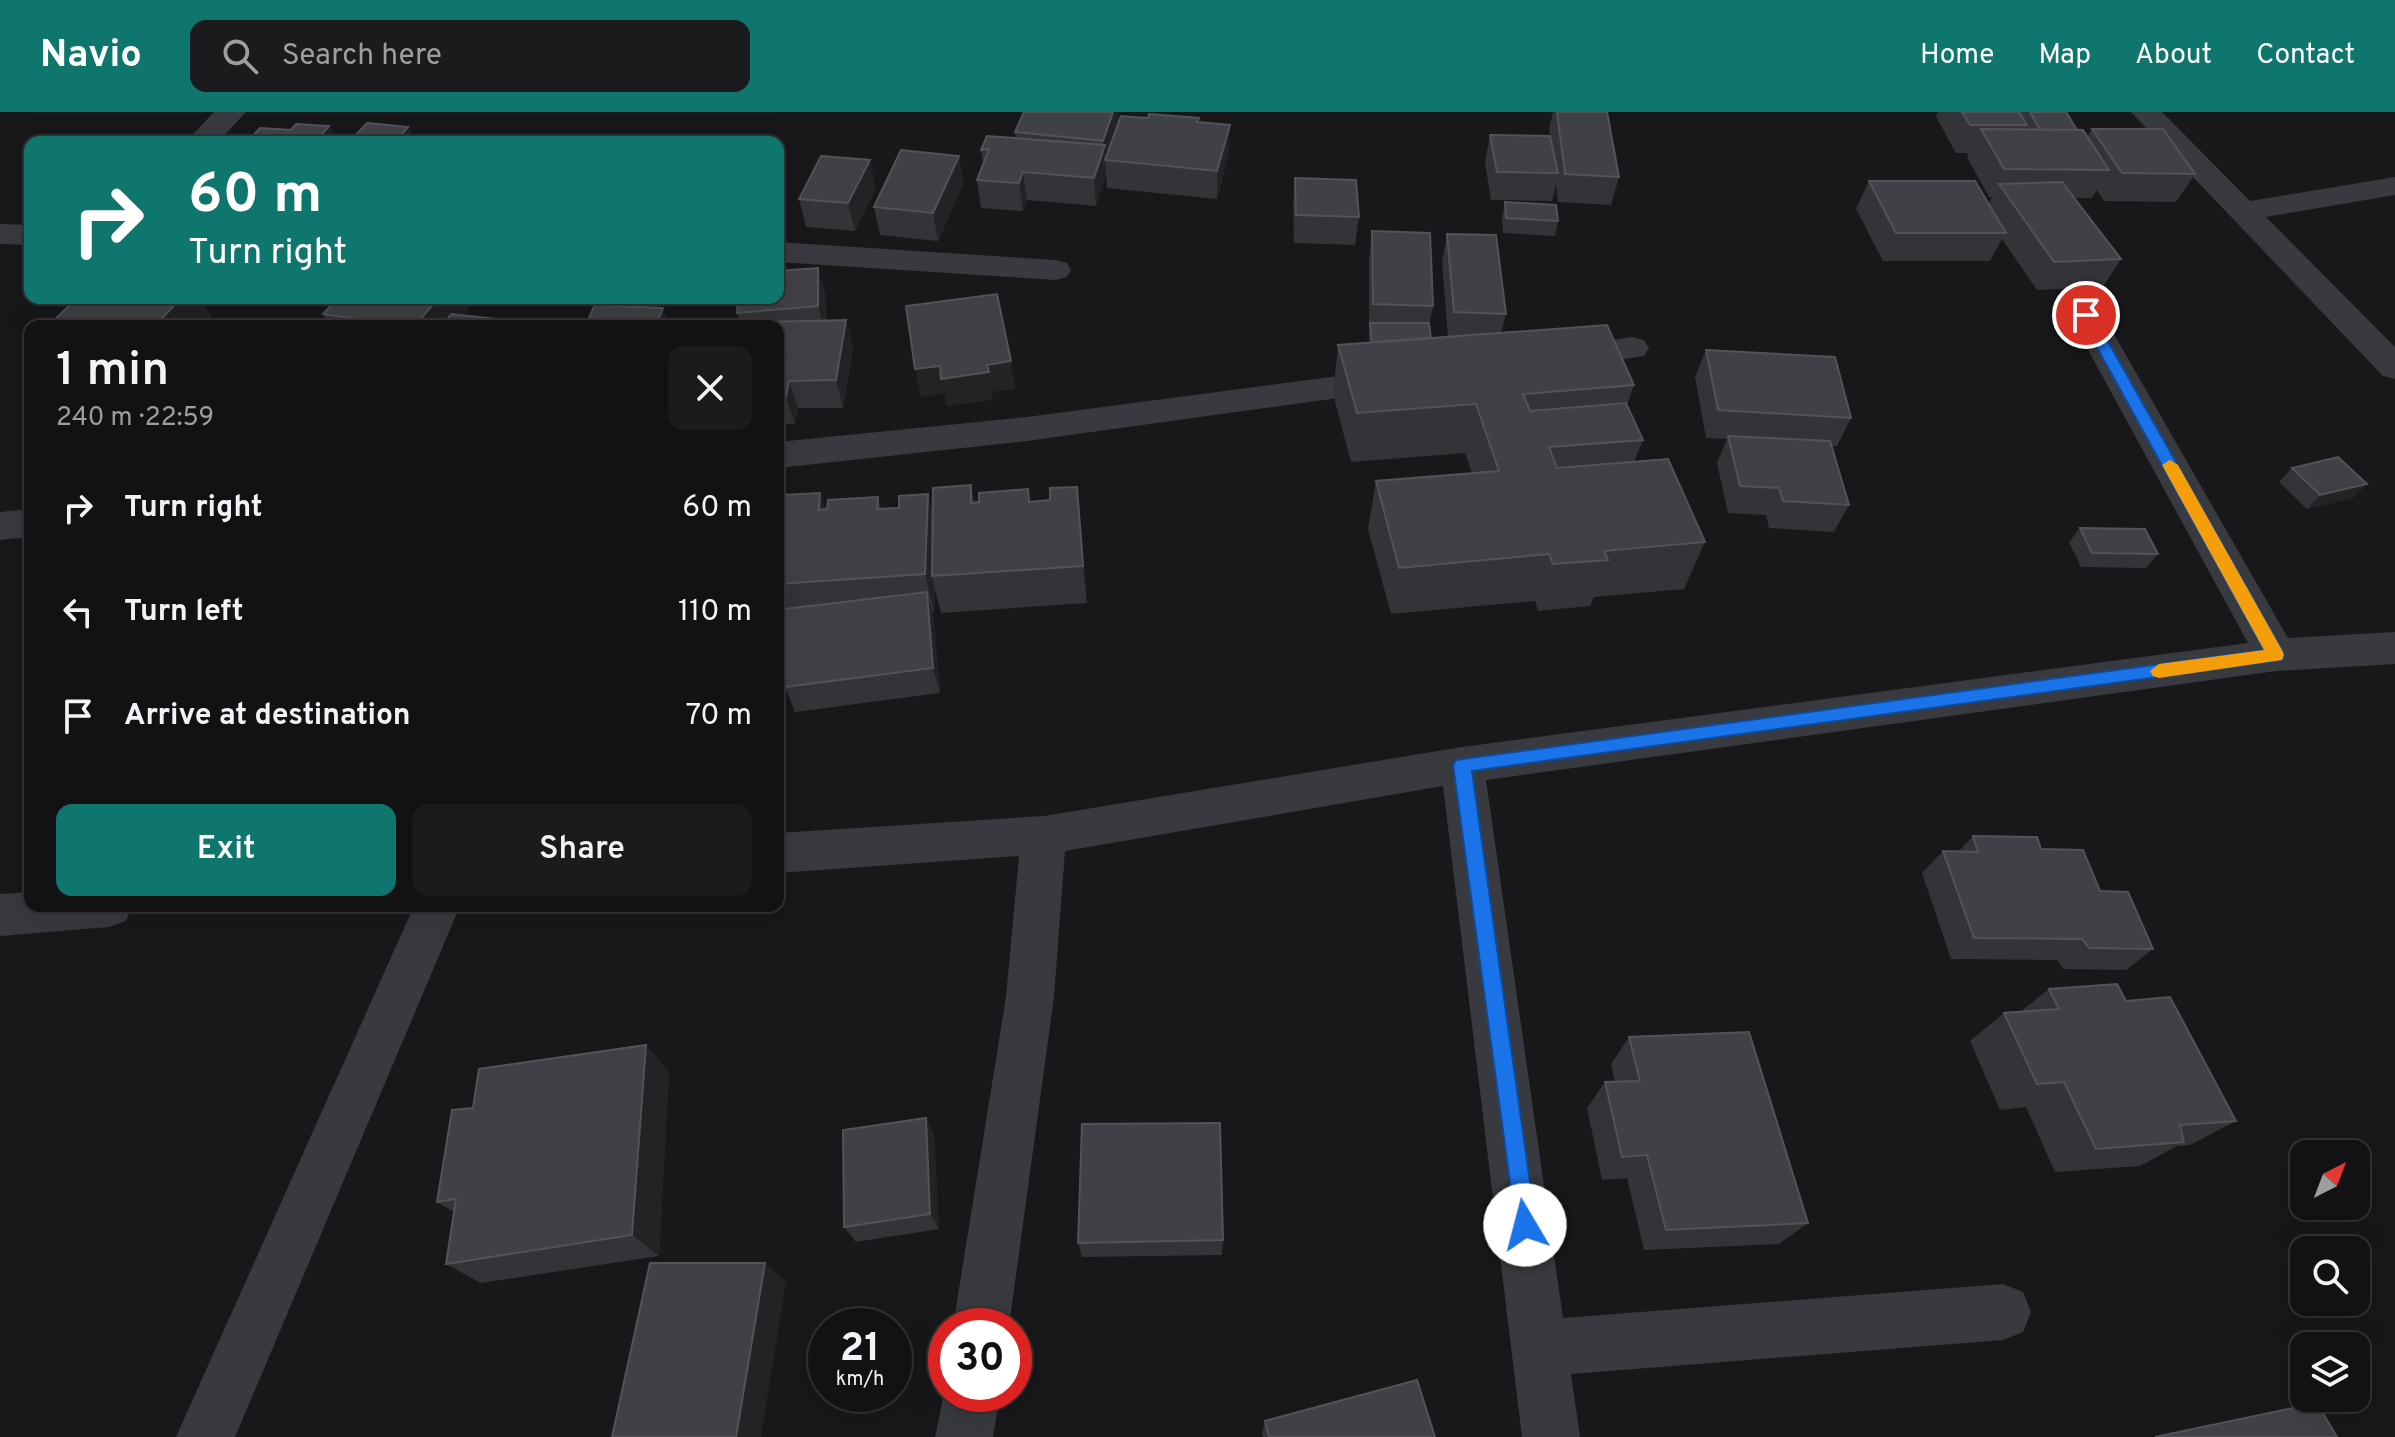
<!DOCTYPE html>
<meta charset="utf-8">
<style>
body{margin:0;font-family:Overpass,sans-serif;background:#1b1b1d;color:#f1f3f6;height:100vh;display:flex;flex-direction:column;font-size:30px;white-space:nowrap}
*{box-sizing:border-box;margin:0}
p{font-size:26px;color:#9c9ea0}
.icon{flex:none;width:44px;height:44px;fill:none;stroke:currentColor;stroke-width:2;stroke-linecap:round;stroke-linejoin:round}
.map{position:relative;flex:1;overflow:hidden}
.details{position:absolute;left:24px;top:208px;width:760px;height:592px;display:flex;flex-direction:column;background:#121214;border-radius:16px;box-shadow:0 8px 32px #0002,0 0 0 2px #313234}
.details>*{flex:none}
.guide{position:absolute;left:24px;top:24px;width:760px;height:168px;border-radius:16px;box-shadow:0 8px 32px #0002,0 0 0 2px #313234;background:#0f766e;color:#fff;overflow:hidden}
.needle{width:52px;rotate:42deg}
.fabs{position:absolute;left:2290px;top:1028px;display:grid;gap:16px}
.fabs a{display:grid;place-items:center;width:80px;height:80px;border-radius:16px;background:#121214;box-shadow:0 8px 32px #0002,0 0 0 2px #313234;font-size:40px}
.speed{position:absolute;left:808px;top:1196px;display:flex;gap:16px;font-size:40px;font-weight:700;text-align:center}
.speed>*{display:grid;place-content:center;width:104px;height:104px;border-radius:50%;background:#121214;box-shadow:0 8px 32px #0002,0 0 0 2px #313234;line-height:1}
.speed small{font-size:20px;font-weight:400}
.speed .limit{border:12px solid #d22;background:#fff;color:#111}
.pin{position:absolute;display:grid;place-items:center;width:68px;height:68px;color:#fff;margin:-34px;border:4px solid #fff;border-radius:50%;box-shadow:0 2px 8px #0007}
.me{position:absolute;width:88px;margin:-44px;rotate:352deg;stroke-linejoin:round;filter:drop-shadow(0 0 6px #0008)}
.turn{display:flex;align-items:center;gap:28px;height:168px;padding:0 32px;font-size:36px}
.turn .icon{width:104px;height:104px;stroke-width:2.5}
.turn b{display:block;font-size:56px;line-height:68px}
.round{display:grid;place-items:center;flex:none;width:84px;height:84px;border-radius:16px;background:#1b1b1d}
.overview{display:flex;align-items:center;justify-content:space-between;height:136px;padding:0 32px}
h1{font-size:48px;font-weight:600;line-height:60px}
.button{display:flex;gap:16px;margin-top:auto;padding:16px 32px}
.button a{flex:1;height:92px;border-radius:16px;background:#0f766e;color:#fff;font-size:32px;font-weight:600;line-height:92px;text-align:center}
.button a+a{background:#1b1b1d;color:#f1f3f6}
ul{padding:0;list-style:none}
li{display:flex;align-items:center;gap:24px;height:104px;padding:0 32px}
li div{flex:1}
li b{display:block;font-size:30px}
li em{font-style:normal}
header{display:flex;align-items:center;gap:48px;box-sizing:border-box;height:112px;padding:0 40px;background:#0f766e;color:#fff}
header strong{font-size:38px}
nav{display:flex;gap:44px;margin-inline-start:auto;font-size:28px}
.search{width:560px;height:72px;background:#1b1b1d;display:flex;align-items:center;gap:20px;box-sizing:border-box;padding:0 28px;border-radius:16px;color:#9c9ea0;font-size:30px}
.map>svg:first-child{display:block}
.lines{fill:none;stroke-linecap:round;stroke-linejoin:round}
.minor{fill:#383a3f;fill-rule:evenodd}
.wall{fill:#343438}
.shaded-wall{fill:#232326}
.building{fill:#404146;stroke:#515358;stroke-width:2}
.route{fill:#1a73e8;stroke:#114b97;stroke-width:2}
.slow{fill:#f59e0b}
</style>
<header>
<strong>Navio</strong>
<div class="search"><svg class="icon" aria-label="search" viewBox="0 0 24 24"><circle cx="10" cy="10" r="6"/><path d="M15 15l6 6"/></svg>Search here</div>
<nav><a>Home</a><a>Map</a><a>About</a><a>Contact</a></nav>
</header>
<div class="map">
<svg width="2395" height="1325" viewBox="0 0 2395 1325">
<rect width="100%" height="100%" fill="#18181a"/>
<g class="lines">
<g class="minor">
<polygon points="214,0 246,0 218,30 186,30"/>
<polygon points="2131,0 2162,0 2250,89 2395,65 2395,83 2266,105 2395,235 2395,267 2383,264"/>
<polygon points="0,112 30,113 30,133 0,132"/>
<polygon points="778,130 1055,148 1067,151 1071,158 1067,165 1055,168 778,150"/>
<polygon points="2086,192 2098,195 2103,203 2288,526 2395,520 2395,552 2276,559 1486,668 1563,1206 2003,1172 2023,1180 2031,1200 2023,1220 2003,1228 1571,1262 1580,1325 1522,1325 1443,674 1065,739 1054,885 1009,1214 953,1214 1006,885 1019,744 778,761 778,721 1044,704 1462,635 2248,531 2069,203 2074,195"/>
<polygon points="1632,225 1644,228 1649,236 1644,244 1558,257 1546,254 1541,246 1546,238"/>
<polygon points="1391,257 1403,261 1409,269 1403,277 1027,329 778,356 778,330 1027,305"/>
<polygon points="30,397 30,425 0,428 0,400"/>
<polygon points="30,780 30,794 132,794 126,809 109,815 0,824 0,782"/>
<polygon points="414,794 460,794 235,1325 176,1325"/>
<polygon points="946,1272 946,1282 1000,1282 993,1325 935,1325"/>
</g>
</g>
<g class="wall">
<polygon points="1024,0 1119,0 1119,10 1148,6 1199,6 1199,10 1229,41 1217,87 1107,76 1106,61 1096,94 1027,88 1023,99 981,96 977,68 983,52 981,38 1016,26 1015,20"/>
<polygon points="1553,0 1607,0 1619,65 1611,93 1558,90 1556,72 1552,89 1491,88 1485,51 1490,23 1550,24 1549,17"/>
<polygon points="1938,0 2066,0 2077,18 2087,25 2092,17 2195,62 2176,90 2104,89 2097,78 2092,86 2074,86 2121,147 2103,175 2037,178 2002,127 1990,149 1883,149 1856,97 1869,69 1989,91 1992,85 1989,85 1967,45 1969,41 1956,41 1936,5"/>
<polygon points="959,44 963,72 938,129 880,123 874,95"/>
<polygon points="1295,66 1359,105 1355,133 1294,131 1293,94"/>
<polygon points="876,76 855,119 806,115 799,87"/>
<polygon points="1505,90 1558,109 1555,124 1503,121 1502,105"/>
<polygon points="1372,119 1433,194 1429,214 1431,226 1448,225 1442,150 1447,122 1506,202 1501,221 1634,273 1627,294 1643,328 1634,350 1705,430 1684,477 1594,485 1590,494 1538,499 1535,489 1391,502 1368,417 1376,369 1472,361 1465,341 1351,350 1333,282 1338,233 1369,231 1369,147"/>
<polygon points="818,156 826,184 826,209 846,208 853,236 843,296 798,296 795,312 778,313 778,214 740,210 737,201"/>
<polygon points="469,195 463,203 510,214 330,214 323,202"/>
<polygon points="1706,238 1851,306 1837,334 1832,334 1849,393 1834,420 1769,416 1766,403 1728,401 1717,351 1727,327 1706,326 1695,265"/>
<polygon points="2292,356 2353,386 2307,397 2279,370"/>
<polygon points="971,373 974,390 1028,377 1030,390 1081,413 1087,491 941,501 935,478 934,500 932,500 940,581 795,600 785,575 785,503 778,486 778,422 825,397 878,385 881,397 932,403"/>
<polygon points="2080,416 2158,442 2146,456 2081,455 2069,430"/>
<polygon points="1973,724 2041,737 2100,779 2153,837 2126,858 2063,857 2057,848 1951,847 1922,761 1943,739 1959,739"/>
<polygon points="2049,877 2126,889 2236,1009 2190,1033 2177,1034 2140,1054 2055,1060 2026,995 2000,998 1970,929 2004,901 2020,900"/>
<polygon points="1629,925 1808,1111 1779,1132 1644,1138 1627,1066 1602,1068 1587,996 1605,970 1615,970 1611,952"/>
<polygon points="646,933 669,960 659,1144 481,1171 446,1152 454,1100 437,1090 473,996"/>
<polygon points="926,1006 934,1023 939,1117 856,1130 844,1115"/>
<polygon points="1223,1128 1222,1143 1082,1145 1078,1131"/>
<polygon points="1265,1309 1435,1325 1263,1325 1262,1321"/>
</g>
<g class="shaded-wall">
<polygon points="1113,0 1119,0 1119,15 1105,48 1106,61 1096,94 1094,66 1103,38 1103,29"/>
<polygon points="1230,13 1229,41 1217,87 1217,59"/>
<polygon points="329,14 338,30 315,30"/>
<polygon points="408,15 415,30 395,30"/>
<polygon points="959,44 963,72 938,129 933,101"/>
<polygon points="870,48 876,76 855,119 848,91"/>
<polygon points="1023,60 1027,88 1023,99 1019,71"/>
<polygon points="818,156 826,184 825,222 818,194"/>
<polygon points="174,186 199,186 212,204 202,214 155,214"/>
<polygon points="438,186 464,186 469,195 454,214 415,214"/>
<polygon points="663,196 670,214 658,208"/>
<polygon points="846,208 853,236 843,296 836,268"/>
<polygon points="1011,249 1015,277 992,280 993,288 947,294 944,282 921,285 915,257 940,254 987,253"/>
<polygon points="789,269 798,296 795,312 786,285"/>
<polygon points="2367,372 2353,386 2307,397 2320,383"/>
<polygon points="1077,375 1081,413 1087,491 1083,454"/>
<polygon points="820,381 833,419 819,398"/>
<polygon points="928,382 937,420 932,464 935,478 934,500 925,462"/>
<polygon points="927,480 934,506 940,581 933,556"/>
<polygon points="646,933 669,960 659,1144 632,1123"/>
<polygon points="926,1006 934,1023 939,1117 930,1102"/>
<polygon points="765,1151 786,1170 761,1325 736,1325"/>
</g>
<g class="building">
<polygon points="1024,0 1113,0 1103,29 1015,20"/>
<polygon points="1557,0 1607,0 1619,65 1565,62"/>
<polygon points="1962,0 2019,0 2027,13 1970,13"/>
<polygon points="2030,0 2066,0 2077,18 2040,18"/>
<polygon points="1149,2 1199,6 1197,10 1230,13 1217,59 1105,48 1121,4 1148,6"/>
<polygon points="367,11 408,15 395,30 349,30"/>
<polygon points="296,12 329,14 315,30 247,30 260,16 291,18"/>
<polygon points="1981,17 2083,18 2109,58 2004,57"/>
<polygon points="2092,17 2163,17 2195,62 2122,61"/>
<polygon points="1490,23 1550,24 1558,61 1497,60"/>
<polygon points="987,24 1105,33 1094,66 1023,60 1019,71 977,68 989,37 981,38"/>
<polygon points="901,38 959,44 933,101 874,95"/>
<polygon points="821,44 870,48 848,91 799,87"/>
<polygon points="1295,66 1356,68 1359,105 1296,103"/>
<polygon points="1869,69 1975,69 2006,121 1896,121"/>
<polygon points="2062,70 2121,147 2054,150 1999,72"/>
<polygon points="1505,90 1556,93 1558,109 1506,106"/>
<polygon points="1372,119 1430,121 1433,194 1373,192"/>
<polygon points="1447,122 1496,123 1506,202 1454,200"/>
<polygon points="818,156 818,194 737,201 738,186 778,186 778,159"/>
<polygon points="997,182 1011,249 987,253 989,260 941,267 940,254 915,257 906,194"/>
<polygon points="77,186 181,186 155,214 48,214"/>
<polygon points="338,186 438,186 415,214 402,214 323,202"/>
<polygon points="595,193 663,196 658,208 685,209 683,214 537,214 539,210 586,212"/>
<polygon points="451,202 507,208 503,214 442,214"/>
<polygon points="846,208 836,268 789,269 786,285 778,285 778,214 724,214 725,211"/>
<polygon points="1370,211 1429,211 1431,226 1372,231"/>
<polygon points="1607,213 1634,273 1523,282 1530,299 1626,291 1643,328 1549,335 1557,356 1668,347 1705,430 1604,439 1608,448 1553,452 1549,442 1399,456 1376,369 1499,359 1476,292 1357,301 1338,233"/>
<polygon points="1706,238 1835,245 1851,306 1718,298"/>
<polygon points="1728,324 1830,329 1849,393 1783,389 1779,376 1740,374"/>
<polygon points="2338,345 2367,372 2320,383 2292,356"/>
<polygon points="971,373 971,391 979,390 979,381 1028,377 1029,390 1050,388 1050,376 1077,375 1083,454 932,464 933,376"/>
<polygon points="820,381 819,398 827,397 828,388 878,385 877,397 899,396 899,384 928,382 925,462 778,472 778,422 782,383"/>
<polygon points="2080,416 2145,417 2158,442 2092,441"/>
<polygon points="927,480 933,556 785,575 785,497"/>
<polygon points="1973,724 2037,725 2041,737 2083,738 2100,779 2128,780 2153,837 2089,836 2082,827 1974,826 1943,739 1978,740"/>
<polygon points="2117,872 2126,889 2170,885 2236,1009 2180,1013 2184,1030 2096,1037 2064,970 2037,972 2004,901 2059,897 2049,877"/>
<polygon points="1749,920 1808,1111 1666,1118 1647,1043 1622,1045 1605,970 1640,969 1629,925"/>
<polygon points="646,933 632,1123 446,1152 456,1087 437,1090 452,998 473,996 479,957"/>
<polygon points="926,1006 930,1102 844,1115 843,1018"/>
<polygon points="1220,1011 1223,1128 1078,1131 1082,1012"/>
<polygon points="650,1151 765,1151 736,1325 612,1325"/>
<polygon points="1417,1268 1435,1325 1269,1325 1265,1309"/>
<polygon points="2317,1291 2337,1325 2155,1325"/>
</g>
<polygon class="route" points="2086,198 2093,203 2282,538 2284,543 2282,548 1472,659 1536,1113 1533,1121 1525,1124 1517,1121 1453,653 1456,648 2264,538 2079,203"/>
<polygon class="slow" points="2170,348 2178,353 2282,538 2284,543 2282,548 2159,566 2153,564 2150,559 2159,552 2264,538 2162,353"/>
</svg>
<div class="fabs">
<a><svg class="needle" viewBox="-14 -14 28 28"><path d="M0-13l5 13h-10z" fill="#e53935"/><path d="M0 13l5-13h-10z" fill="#9c9ea0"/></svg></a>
<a><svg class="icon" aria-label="search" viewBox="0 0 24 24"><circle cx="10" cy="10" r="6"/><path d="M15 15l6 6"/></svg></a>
<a><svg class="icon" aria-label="layers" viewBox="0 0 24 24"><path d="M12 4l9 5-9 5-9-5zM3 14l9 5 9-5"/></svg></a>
</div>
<div class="speed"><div>21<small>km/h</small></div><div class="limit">30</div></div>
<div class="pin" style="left:2086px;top:203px;background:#d93025"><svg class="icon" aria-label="arrive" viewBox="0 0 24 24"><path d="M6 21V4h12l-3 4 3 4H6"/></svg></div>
<svg class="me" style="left:1525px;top:1113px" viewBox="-20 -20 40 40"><circle r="19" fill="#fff"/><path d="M0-13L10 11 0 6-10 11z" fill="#1a73e8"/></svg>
<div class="guide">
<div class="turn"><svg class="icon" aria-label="right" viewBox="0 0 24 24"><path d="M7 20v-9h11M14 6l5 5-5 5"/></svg><div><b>60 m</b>Turn right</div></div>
</div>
<section class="details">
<div class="overview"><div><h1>1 min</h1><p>240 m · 22:59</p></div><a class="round"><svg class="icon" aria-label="close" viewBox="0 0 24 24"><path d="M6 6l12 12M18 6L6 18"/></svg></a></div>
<ul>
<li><svg class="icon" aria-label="right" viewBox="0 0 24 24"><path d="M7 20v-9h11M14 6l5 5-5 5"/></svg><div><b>Turn right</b></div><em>60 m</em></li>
<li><svg class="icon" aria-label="left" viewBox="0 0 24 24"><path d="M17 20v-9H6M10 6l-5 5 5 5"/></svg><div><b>Turn left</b></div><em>110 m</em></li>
<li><svg class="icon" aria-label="arrive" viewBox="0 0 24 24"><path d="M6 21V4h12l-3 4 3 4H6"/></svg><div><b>Arrive at destination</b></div><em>70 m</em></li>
</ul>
<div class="button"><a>Exit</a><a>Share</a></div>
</section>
</div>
